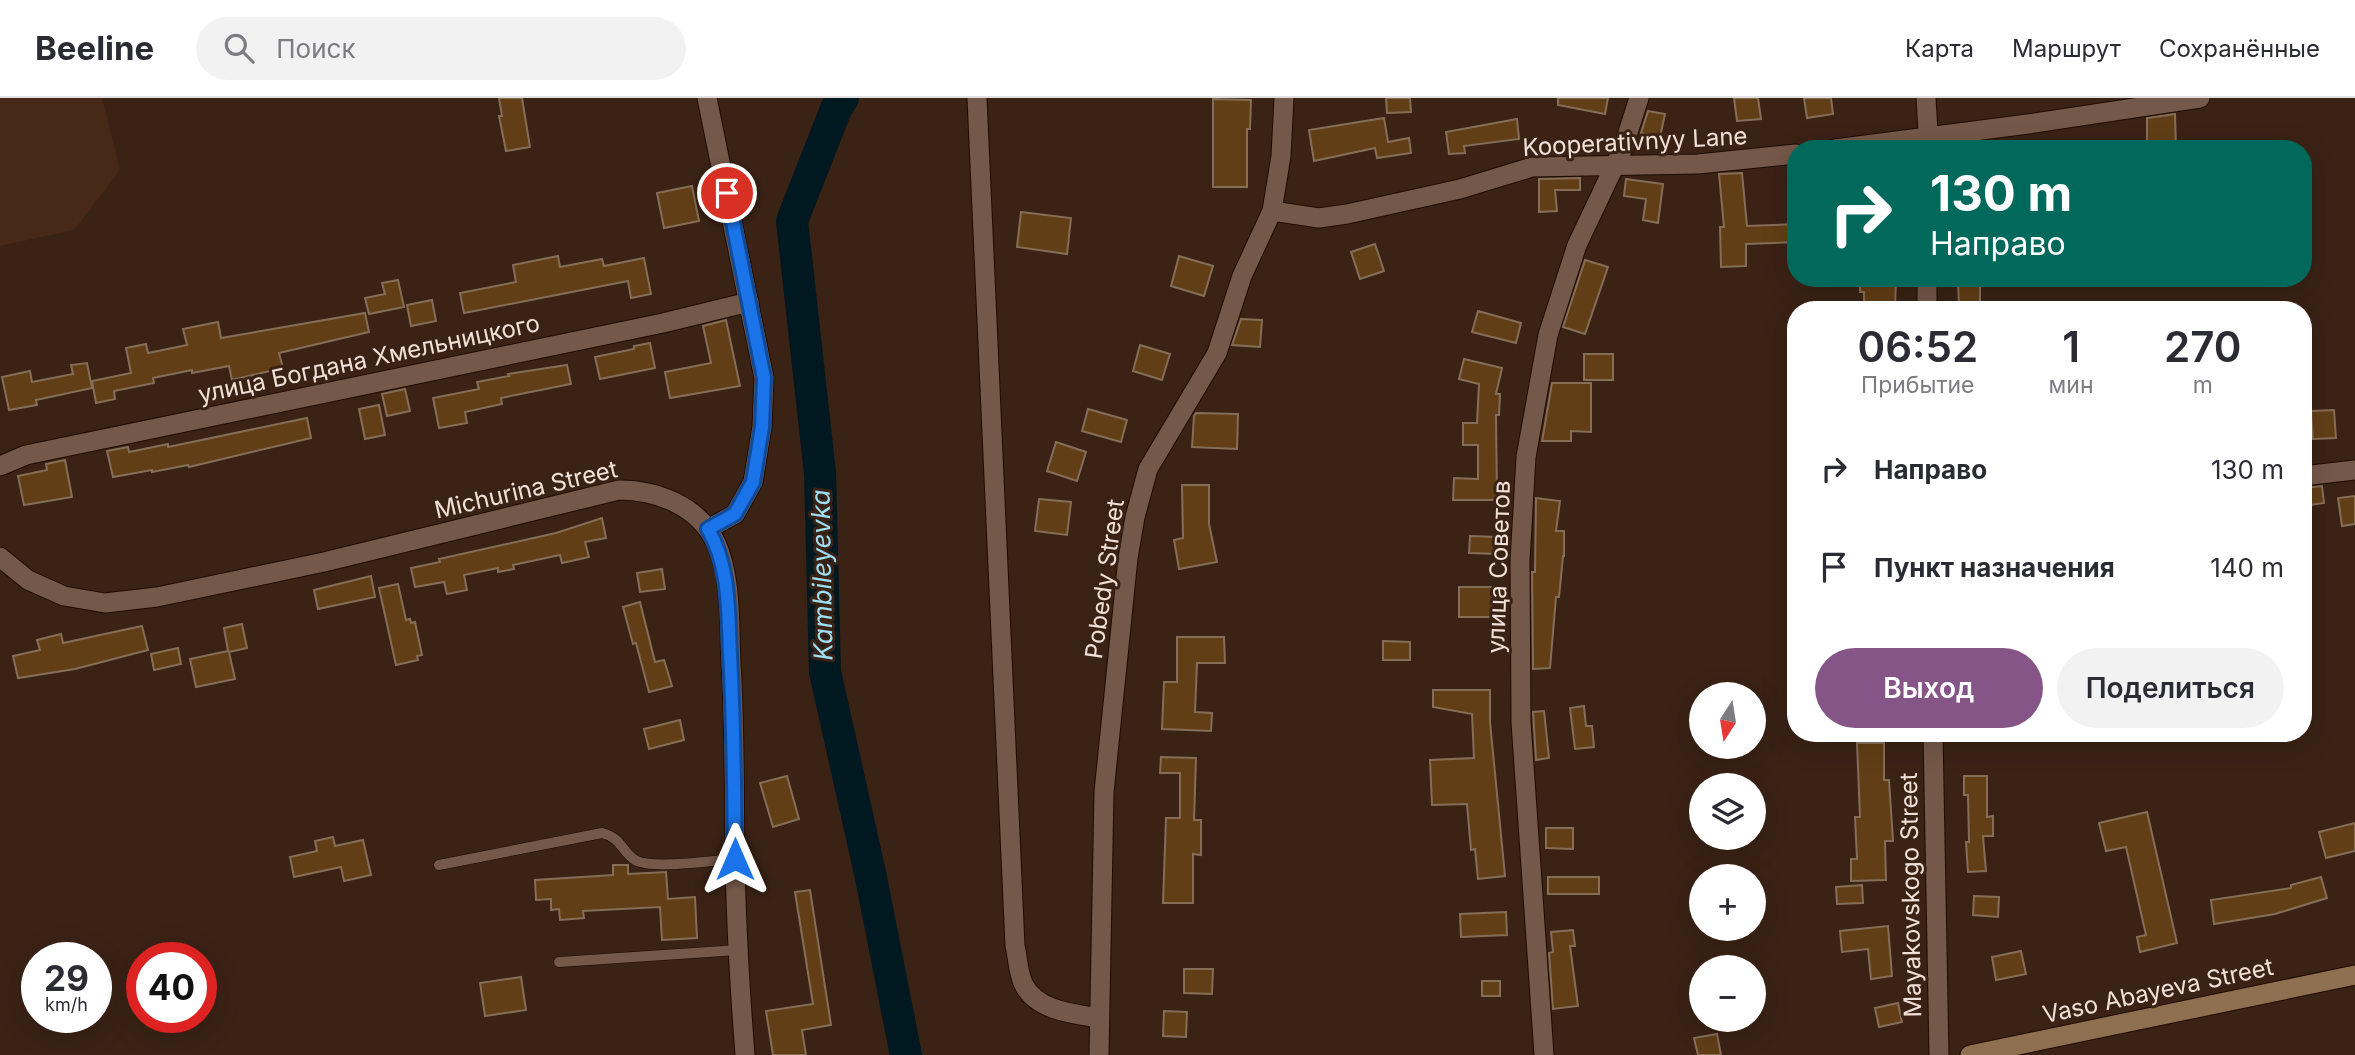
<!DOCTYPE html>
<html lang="ru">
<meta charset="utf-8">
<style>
body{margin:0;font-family:Inter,sans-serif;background:#f2f2f3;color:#2b2b33;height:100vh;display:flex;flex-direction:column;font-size:26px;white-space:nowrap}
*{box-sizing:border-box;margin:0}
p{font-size:23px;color:#7c7c81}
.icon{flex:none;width:38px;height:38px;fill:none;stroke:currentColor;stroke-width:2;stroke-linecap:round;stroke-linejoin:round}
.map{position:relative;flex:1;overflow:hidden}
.side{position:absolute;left:1787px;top:203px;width:525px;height:441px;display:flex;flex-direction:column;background:#fff;border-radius:28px;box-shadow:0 7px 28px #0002}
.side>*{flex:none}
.guide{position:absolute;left:1787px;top:42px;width:525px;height:147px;border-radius:28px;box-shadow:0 7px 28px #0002;background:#00695c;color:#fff;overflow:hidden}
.needle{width:46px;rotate:192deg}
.tools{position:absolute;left:1689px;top:584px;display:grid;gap:14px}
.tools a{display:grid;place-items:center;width:77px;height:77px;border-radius:50%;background:#fff;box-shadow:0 7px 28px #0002;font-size:35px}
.speed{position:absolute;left:21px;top:844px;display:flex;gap:14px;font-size:35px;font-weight:700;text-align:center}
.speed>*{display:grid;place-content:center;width:91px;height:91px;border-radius:50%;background:#fff;box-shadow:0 7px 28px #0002;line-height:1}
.speed small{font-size:18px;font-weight:400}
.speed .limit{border:10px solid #d22;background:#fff;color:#111}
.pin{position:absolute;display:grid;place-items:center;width:60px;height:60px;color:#fff;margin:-30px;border:4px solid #fff;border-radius:50%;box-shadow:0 2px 7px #0007}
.me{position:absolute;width:77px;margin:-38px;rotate:0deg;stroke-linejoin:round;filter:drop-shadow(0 0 5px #0008)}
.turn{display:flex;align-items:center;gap:24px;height:147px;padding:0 28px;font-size:32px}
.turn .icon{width:91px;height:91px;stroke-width:2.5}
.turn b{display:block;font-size:49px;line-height:60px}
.eta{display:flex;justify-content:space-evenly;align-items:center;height:119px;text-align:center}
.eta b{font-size:42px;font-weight:600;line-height:49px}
.button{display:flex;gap:14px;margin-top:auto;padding:14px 28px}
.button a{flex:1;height:80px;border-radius:42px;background:#855588;color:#fff;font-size:28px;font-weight:600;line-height:80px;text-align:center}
.button a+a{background:#f2f2f3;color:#2b2b33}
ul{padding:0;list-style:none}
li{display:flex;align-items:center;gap:21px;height:98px;padding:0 28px}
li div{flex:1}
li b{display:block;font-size:26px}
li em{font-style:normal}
header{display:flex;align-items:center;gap:42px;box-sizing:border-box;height:98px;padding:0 35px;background:#fff;border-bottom:2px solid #e1e1e2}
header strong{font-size:33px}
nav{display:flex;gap:38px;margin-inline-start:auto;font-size:24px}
.search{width:490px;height:63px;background:#f2f2f3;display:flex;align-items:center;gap:18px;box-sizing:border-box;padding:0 24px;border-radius:38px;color:#7c7c81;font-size:26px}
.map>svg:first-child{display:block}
.built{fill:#482918}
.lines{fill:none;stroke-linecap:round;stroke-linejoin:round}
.river{stroke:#001820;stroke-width:32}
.building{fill:#613e16;stroke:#856e58;stroke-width:2}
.service-casing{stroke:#210b01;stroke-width:11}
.minor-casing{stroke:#210b01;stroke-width:21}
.tertiary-casing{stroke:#210b01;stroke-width:21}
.secondary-casing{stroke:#210b01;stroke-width:21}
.service{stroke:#745849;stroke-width:10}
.minor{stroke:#745849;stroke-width:19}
.tertiary{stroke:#745849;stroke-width:19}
.secondary{stroke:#8e6f4f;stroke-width:19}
.route-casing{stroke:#114b97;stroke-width:18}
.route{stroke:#1a73e8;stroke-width:12}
.labels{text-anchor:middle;stroke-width:6;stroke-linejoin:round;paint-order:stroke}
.street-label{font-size:24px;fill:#f1e0d7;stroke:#3a2215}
.water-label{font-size:26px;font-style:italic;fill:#9de0f5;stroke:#3a2215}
</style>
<header>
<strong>Beeline</strong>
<div class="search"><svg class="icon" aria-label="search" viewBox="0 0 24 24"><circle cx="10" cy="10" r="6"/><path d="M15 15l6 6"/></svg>Поиск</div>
<nav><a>Карта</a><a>Маршрут</a><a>Сохранённые</a></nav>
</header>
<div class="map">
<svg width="2355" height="957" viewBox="0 0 2355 957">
<rect width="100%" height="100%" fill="#3a2215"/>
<polygon class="built" points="0,0 102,0 120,72 74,132 0,148"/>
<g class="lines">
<polyline class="river" points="843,0 836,11 792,123 820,375 825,574 870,775 906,957"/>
</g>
<g class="building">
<polygon points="499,0 522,0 530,49 506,53 499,18 502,18"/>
<polygon points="1386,0 1410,0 1411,14 1387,15"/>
<polygon points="1558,0 1608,0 1605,16 1558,7"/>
<polygon points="1734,0 1758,0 1761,21 1737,23"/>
<polygon points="1804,0 1831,0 1833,16 1807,20"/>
<polygon points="1213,1 1251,2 1250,31 1247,31 1247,89 1213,89"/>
<polygon points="1648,13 1665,16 1660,39 1641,35"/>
<polygon points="2175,16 2176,51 2147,51 2147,20"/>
<polygon points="1384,20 1388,44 1409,40 1411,55 1377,60 1375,50 1314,63 1309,32"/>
<polygon points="1517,21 1519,41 1464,48 1465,55 1449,56 1446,34"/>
<polygon points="1742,75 1747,128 1796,126 1796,144 1746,146 1746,168 1721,169 1720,129 1724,129 1719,76"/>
<polygon points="1580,80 1580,92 1555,92 1557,113 1539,114 1539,81"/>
<polygon points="1626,81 1663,86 1658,125 1643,122 1646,101 1624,98"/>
<polygon points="692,88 699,123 664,130 657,95"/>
<polygon points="1021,114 1071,120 1067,156 1017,149"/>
<polygon points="1375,146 1384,173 1360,181 1351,154"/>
<polygon points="558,158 560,169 602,161 604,168 644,160 651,196 631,200 628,183 464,215 460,195 516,184 513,167"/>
<polygon points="1179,158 1213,168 1204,198 1171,188"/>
<polygon points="1585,162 1608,169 1585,236 1563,229"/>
<polygon points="1860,180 1896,180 1895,212 1864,212 1864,194 1860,194"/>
<polygon points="1958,180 1980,180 1980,212 1959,212"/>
<polygon points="398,182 404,209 369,216 365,200 385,196 382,185"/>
<polygon points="432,202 436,223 411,228 407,207"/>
<polygon points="1478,213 1521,225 1516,245 1472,234"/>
<polygon points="365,215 369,234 279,255 283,270 232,282 229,268 192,275 192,272 153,280 154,285 114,293 115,301 96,305 92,283 131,275 126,250 146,246 148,255 187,247 183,231 218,224 221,240"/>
<polygon points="1241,221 1262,222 1260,249 1232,247"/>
<polygon points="726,222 740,288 670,300 665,274 711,265 703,228"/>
<polygon points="650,245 655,270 600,281 595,259 634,251 634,248"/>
<polygon points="1140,247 1170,256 1162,282 1133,273"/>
<rect x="1584" y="256" width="29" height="26"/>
<polygon points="1464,261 1502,270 1496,296 1500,296 1499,317 1496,317 1497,402 1453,402 1454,380 1478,381 1478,347 1463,347 1463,325 1477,325 1479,286 1459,281"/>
<polygon points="87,265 92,290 36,302 37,307 9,312 2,279 30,273 32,284 73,276 71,267"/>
<polygon points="567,267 571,286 501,300 502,306 465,314 467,325 439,330 433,300 479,291 477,284 509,278 508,276"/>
<polygon points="1552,285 1591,285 1591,334 1571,333 1571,343 1542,343"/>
<polygon points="405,291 410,313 387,318 382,296"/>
<polygon points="379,307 385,337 365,341 359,311"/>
<polygon points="1088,311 1127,322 1121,344 1082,333"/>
<polygon points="2334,312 2336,340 2313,341 2311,313"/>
<polygon points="1196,315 1238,316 1237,351 1192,349 1194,318"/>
<polygon points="307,320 311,340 189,369 188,367 152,374 152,372 113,379 107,353 128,349 129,354 168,346 168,349"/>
<polygon points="1056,344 1086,354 1077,383 1047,373"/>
<polygon points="65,362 72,399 24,407 18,378 47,372 46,366"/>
<polygon points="1182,387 1209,387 1209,426 1217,464 1179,471 1174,442 1183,440"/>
<polygon points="2322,388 2324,405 2303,408 2303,390"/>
<polygon points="2355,398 2355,426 2342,428 2338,400"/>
<polygon points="1536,400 1560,403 1556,433 1564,433 1564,458 1563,458 1559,499 1556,499 1550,570 1533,571 1532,474 1535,474"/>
<polygon points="1039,401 1071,404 1067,437 1035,433"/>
<polygon points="602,420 606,440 585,444 589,459 562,465 560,457 513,467 514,471 498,474 498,470 464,477 467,492 447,496 444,484 415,489 411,470 440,464 439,461 556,435"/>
<polygon points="1470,438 1497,439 1497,456 1469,455"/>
<polygon points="662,471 665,491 640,494 637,475"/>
<polygon points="371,478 375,499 318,511 314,492"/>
<polygon points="398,486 406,522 410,521 411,525 415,524 422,557 417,558 418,562 396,567 379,490"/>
<rect x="1459" y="489" width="33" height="30"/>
<polygon points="640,504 655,564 664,562 672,588 649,594 636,545 633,546 623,509"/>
<polygon points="242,526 247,550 229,554 235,581 196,589 190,561 228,553 224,530"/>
<polygon points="142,528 148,552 75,571 18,580 13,558 40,552 37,542 61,536 63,545"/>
<polygon points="1177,539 1224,539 1225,565 1197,565 1195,614 1212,615 1211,633 1162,631 1164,584 1177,584"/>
<polygon points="1383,543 1410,544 1410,562 1383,562"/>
<polygon points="178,550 181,566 154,572 151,556"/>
<polygon points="1433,592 1490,592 1490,624 1505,778 1478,781 1475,751 1471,752 1467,706 1432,707 1430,662 1474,660 1472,616 1433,609"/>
<polygon points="1584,608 1586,628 1592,628 1594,649 1575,651 1570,610"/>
<polygon points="1544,613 1549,660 1536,662 1533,614"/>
<polygon points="680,622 684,642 649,651 644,631"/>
<polygon points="1857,645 1884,645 1884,682 1889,682 1893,743 1885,743 1886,782 1851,783 1851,761 1857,761 1855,719 1860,719"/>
<polygon points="1161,659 1196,660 1194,722 1201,722 1201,757 1193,756 1193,805 1163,805 1166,720 1180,720 1180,675 1160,675"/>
<polygon points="787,678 799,721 773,729 760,685"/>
<polygon points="1964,678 1987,678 1987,719 1993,718 1993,738 1983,738 1986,773 1968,774 1966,744 1969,744 1968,697 1964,697"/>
<polygon points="2147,714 2177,845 2140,854 2137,839 2146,837 2126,749 2106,753 2099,725"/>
<polygon points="2355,725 2355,753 2326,760 2319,734"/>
<polygon points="1546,730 1573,730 1573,751 1546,750"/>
<polygon points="333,739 335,748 363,742 371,777 344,783 341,769 294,779 290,759 317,753 315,743"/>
<polygon points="613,767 628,767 628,776 666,774 668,801 695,799 697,840 662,842 660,809 583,813 584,820 560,822 559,811 551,812 551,801 536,802 535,782 613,777"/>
<rect x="1548" y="779" width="51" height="17"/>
<polygon points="2321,779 2327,800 2275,816 2214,826 2211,802 2291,790 2291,787"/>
<polygon points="1862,787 1863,805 1837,806 1836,789"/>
<polygon points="810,792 831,927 802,932 806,957 773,957 766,913 813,906 795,794"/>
<polygon points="1974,798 1999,799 1998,819 1973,817"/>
<polygon points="1506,814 1507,837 1461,839 1460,816"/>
<polygon points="1888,828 1892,878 1871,881 1868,851 1842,854 1840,833"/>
<polygon points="1573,832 1575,848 1570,848 1578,908 1553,911 1549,855 1553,854 1551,834"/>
<polygon points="2021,853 2026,876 1996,882 1992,859"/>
<polygon points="1184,871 1213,871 1212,896 1184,895"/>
<polygon points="521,879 526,912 485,918 480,885"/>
<rect x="1482" y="883" width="18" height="15"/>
<polygon points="1898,905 1902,924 1879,929 1875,910"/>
<polygon points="1164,913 1187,914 1186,939 1163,938"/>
<polygon points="1717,936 1721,957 1698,957 1694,940"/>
</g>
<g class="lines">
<g class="service-casing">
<g id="service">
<path d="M439,767L602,735C622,740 621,753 635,762C652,772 714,762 735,761"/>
<polyline points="559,864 738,852"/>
</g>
</g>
<g class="minor-casing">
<g id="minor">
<polyline points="707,0 764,280 762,329 753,384 735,416 708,431"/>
<path d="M977,0L1015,848C1018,860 1018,876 1024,887C1037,913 1075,916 1099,920"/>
<polyline points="1835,51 2028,26 2200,0"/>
<polyline points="1272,113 1319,120 1347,116 1460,91 1532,69 1698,66 1796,56"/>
<polyline points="0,368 26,357 663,225 749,204"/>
<polyline points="2303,378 2355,372"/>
<polyline points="1099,957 1104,694 1128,460 1135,419 1148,371 1217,255 1242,178 1272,113 1281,58 1284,0"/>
<polyline points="1544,957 1521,624 1520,463 1526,359 1548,237 1577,147 1623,50 1639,0"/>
</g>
</g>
<g class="tertiary-casing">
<g id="tertiary">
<polyline points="1926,0 1929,51"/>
<polyline points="1927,212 1927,180"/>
<path d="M0,459L28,482L64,498L105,505L157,499L324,464L619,392C657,392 699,408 716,445C732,480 729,527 731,565C735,630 734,696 735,761C736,827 740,892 745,957"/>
<polyline points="1933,635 1939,957"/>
</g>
</g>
<g class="secondary-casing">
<polyline id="secondary" points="1970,957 2355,877"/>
</g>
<use href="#service" class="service"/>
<use href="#minor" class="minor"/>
<use href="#tertiary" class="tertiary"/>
<use href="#secondary" class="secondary"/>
</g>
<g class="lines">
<g class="route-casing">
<path id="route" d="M727,95L764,280L762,329L753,384L735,416L708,431C730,469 728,514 730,556C734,624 734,692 735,761"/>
</g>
<use href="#route" class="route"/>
</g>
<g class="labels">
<g class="street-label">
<text transform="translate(1635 44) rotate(-3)" y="8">Kooperativnyy Lane</text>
<text transform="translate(369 261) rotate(-12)" y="8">улица Богдана Хмельницкого</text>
<text transform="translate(526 392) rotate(-13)" y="8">Michurina Street</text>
<text transform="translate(1499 469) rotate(-88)" y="8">улица Советов</text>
<text transform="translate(1105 481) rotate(-82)" y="8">Pobedy Street</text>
<text transform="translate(1911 797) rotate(-91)" y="8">Mayakovskogo Street</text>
<text transform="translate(2158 893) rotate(-12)" y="8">Vaso Abayeva Street</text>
</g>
<g class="water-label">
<text transform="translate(822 477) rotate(-91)" y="9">Kambileyevka</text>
</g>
</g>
</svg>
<div class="tools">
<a><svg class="needle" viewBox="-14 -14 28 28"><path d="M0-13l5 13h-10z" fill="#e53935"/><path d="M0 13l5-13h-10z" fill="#7c7c81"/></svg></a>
<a><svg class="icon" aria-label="layers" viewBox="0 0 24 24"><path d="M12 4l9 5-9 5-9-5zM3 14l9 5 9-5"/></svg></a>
<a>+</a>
<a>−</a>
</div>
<div class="speed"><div>29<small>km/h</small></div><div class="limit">40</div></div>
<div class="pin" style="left:727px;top:95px;background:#d93025"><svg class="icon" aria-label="arrive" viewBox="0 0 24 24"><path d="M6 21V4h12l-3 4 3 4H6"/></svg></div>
<svg class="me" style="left:735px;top:761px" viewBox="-20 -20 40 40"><path d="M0-17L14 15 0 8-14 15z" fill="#1a73e8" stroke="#fff" stroke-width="4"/></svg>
<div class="guide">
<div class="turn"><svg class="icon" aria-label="right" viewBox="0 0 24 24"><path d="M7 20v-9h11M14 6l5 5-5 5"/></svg><div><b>130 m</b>Направо</div></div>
</div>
<section class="side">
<div class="eta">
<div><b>06:52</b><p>Прибытие</p></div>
<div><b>1</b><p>мин</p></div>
<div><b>270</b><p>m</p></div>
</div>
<ul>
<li><svg class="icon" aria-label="right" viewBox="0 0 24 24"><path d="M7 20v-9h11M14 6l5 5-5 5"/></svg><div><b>Направо</b></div><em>130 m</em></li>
<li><svg class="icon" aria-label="arrive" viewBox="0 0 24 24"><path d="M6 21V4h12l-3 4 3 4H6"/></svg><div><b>Пункт назначения</b></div><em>140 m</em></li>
</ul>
<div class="button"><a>Выход</a><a>Поделиться</a></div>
</section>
</div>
